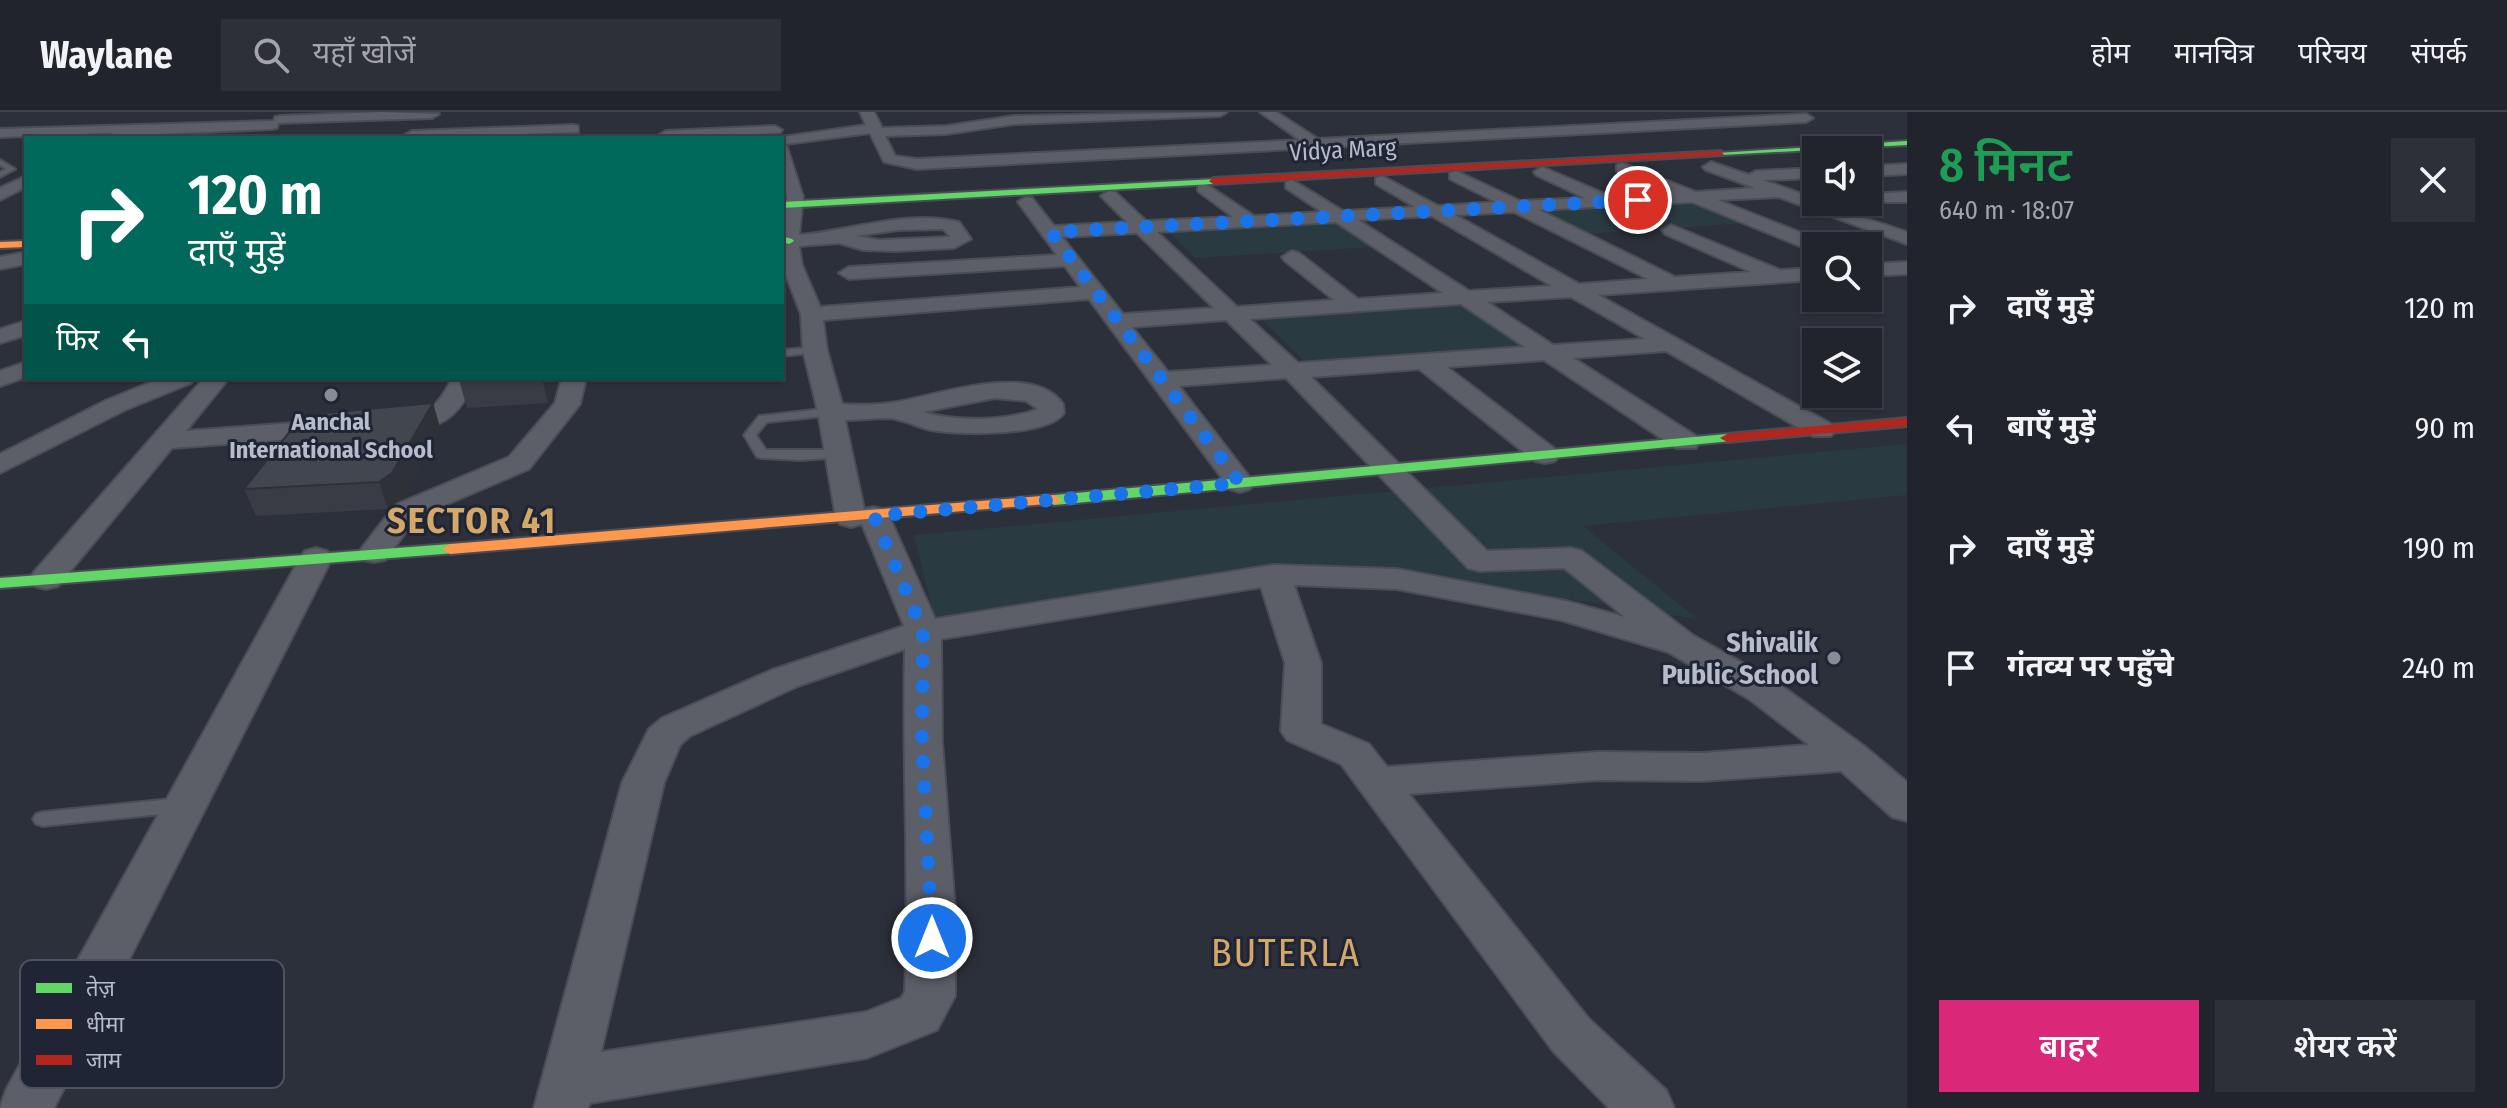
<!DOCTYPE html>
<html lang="hi">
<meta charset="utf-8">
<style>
body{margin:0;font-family:"Fira Sans Condensed","Noto Sans Devanagari",sans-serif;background:#2d3038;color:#f1f3f6;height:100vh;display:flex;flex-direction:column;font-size:30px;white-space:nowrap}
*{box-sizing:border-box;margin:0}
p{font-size:26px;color:#a2a4a9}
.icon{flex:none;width:44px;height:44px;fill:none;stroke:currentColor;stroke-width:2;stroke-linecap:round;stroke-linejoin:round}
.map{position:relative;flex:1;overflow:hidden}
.panel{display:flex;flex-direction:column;background:#21242c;width:600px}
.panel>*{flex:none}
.banner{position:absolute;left:24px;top:24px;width:760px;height:244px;border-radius:0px;box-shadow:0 2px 6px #0004,0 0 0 2px #3e4148;background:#00695c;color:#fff;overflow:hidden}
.tools{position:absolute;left:1802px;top:24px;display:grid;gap:16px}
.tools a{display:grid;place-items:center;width:80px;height:80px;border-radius:0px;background:#21242c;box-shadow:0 2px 6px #0004,0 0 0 2px #3e4148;font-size:40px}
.pin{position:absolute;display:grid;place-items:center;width:68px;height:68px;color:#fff;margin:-34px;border:4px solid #fff;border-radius:50%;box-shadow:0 2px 8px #0007}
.me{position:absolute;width:88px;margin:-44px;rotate:0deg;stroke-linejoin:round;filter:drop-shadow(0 0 6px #0008)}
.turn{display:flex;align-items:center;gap:28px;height:168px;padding:0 32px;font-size:36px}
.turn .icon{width:104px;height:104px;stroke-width:2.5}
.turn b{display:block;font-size:56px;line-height:68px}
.then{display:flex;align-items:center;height:76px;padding:0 32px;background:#0003;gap:16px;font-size:30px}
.round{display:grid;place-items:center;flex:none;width:84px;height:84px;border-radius:0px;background:#2d3038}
.overview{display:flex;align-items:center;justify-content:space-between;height:136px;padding:0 32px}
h1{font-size:48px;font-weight:600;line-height:60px;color:#1e9e55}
.button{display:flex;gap:16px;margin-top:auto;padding:16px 32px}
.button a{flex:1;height:92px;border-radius:0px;background:#db2777;color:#fff;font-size:32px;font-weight:600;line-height:92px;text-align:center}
.button a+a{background:#2d3038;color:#f1f3f6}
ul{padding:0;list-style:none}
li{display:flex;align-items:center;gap:24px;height:120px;padding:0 32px}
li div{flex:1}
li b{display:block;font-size:30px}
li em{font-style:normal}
header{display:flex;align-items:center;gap:48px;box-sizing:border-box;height:112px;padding:0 40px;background:#21242c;border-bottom:2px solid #3e4148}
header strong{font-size:38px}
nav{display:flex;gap:44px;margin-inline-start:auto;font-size:28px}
.search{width:560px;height:72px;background:#2d3038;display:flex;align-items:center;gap:20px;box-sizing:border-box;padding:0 28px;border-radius:0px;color:#a2a4a9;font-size:30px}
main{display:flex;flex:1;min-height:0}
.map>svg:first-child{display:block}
.green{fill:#293a40}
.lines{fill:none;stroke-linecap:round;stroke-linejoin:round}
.lane-casing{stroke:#4a4d54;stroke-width:4}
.street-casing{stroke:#4a4d54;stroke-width:4}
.fast-casing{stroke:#4a4d57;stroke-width:4}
.slow-casing{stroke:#4a4d57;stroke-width:4}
.jam-casing{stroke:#4a4d57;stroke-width:4}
.lane{fill:#5c5f68;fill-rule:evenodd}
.street{fill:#5c5f68;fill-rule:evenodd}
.fast{fill:#63d668;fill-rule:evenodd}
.slow{fill:#ff974d;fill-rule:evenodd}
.jam{fill:#b3261e;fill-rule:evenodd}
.wall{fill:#393c44}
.shaded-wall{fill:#2e3137}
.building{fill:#42464f;stroke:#2e3137;stroke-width:2}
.route{stroke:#1a73e8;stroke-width:14;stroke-dasharray:0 25.2}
.poi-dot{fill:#868b98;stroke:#1f2535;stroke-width:3}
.labels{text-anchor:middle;stroke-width:6;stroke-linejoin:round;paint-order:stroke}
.far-street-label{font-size:24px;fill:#b7bccb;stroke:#1f2535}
.far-poi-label{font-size:24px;font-weight:bold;fill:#b7bccb;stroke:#1f2535}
.poi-label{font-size:28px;font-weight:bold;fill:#b7bccb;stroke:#1f2535;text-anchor:end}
.district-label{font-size:36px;font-weight:bold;letter-spacing:2px;fill:#d4a869;stroke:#1f2535}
.near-quarter-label{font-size:38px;letter-spacing:2px;fill:#d4a869;stroke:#1f2535}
.key{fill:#1f2535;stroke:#4d5262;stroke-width:2}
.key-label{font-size:22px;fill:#b7bccb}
</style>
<header>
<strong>Waylane</strong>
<div class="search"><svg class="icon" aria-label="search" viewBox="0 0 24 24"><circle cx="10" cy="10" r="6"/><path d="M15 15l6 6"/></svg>यहाँ खोजें</div>
<nav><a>होम</a><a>मानचित्र</a><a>परिचय</a><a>संपर्क</a></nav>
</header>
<main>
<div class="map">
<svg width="1907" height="996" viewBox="0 0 1907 996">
<rect width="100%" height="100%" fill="#2c303a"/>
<g class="green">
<polygon points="1683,87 1746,111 1588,122 1534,96"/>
<polygon points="1332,108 1374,135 1196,146 1165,117"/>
<polygon points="1455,189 1527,239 1310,254 1256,202"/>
<polygon points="1907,332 1907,383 1583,414 1697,507 1362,455 939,526 914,423"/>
</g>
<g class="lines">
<g class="lane-casing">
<g id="lane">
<polygon points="0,48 15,57 0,65 0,60 6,57 0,53"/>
<polygon points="815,235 820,238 819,240 782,244 782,238"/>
<polygon points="831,296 837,300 835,303 767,310 756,323 766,338 839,338 844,339 844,345 800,348 762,346 757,345 744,323 759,304"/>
<polygon points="181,686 188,688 191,693 188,698 181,700 43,714 36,712 33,707 36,702 43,700"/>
</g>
</g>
<g class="street-casing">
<g id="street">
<polygon points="382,0 439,2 432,6 278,11 277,16 272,17 117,24 110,21 0,25 0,17 274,9 275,5 280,4"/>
<path d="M860,0H874L882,16L946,14L1014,4L1227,0L1220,4L1014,12L946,22L885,24L895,44L917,47L1300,28L1260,0H1276L1318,27L1806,2L1813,6L1806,10L917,57L884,50L870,21L786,32L803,85L799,123C852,119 905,97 959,110L971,127L954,136L895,139L863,138L839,131L799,134L802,153L820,195L1080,175L1065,154L849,167L839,161L849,155L1057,143L1018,90L1026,85L1032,86L1054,114L1127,110L1101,84L1109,79L1115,80L1146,109L1233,105L1198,79V73L1204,71L1254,104L1322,100L1286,76V70L1292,68L1343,99L1415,95L1376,72V66L1382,64L1438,94L1496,90L1450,67V61L1456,59L1520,89L1585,86L1536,63L1534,60L1542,55L1610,84L1670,81L1617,59V53L1622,51L1696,80L1755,76L1706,58L1703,55L1711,50L1749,63L1756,59L1816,56V66L1763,68L1816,87V90L1907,120V132L1779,85L1718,88L1824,130L1826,134H1816V139L1810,138L1692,90L1539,98L1675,165L1751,160L1665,122L1662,118L1671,113L1780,158L1816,156V168L1598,183L1831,312L1835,318L1831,324H1813L1666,239L1573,246L1696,324L1699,330L1696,336H1676L1544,248L1447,255L1555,337L1559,343L1555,349L1545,351L1535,349L1419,257L1311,265L1487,439L1571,436L1582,439L1694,524L1775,569L1864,634L1907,670V709L1892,705L1841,659L1702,669L1598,668L1409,682L1589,907L1666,978L1674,996H1609L1553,939L1341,652L1287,628L1281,619L1285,551L1261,475L941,527L942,630L955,798V884L937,918L867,946L590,991L588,996H534L622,671L649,617L662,606L772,558L904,514L862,412L851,415L840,412L836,406L818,300L803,238L801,202L782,153V115L787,85L782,65V26H776L866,13ZM1514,100L1648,167L1579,172L1455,103ZM1432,104L1552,174L1469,179L1358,108ZM1336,110L1443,181L1358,187L1299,141L1292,139L1282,145L1285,149L1334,188L1237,195L1157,120ZM943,117L951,125L879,128L855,124L898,118ZM1137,121L1214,196L1123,202L1062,125ZM1571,185L1645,227L1553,233L1487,190ZM1089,187L1230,377L1240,380L1250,377L1254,371L1179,274L1286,266L1468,456L1479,459L1564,456L1625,505L1566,489L1397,457L1274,453L935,507L889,404L885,398L874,395L864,397L845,308C860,308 875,306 889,306C903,307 917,315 931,318C958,323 1048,325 1064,301L1063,292C1033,249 938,283 897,290C879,293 860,293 842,292L827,238L823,208ZM1461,192L1525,235L1298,251L1250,207ZM1226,208L1272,253L1168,260L1132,215ZM995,286L1026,289L1038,297C1006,309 956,310 923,300ZM1294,473L1397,477L1561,508L1668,540L1749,587L1809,633L1702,641L1598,640L1387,655L1369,632L1321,612V551ZM905,537C902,651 910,765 905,880L901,886L866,900L601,940L664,671L680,633L690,624L798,574Z"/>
<polygon points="573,13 578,14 578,20 407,26 405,23 412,19"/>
<polygon points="775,14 782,18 780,21 661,26 659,23 666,19"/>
<polygon points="1907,52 1907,62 1868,64 1868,54"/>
<polygon points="26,64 26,75 0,88 0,76"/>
<polygon points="1907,80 1907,90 1862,90 1868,90 1868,82"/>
<polygon points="26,140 26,152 0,157 0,145"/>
<polygon points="1907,150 1907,162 1868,164 1868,152"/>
<polygon points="26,209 26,223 0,231 0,217"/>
<polygon points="26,250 26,265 0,274 0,259"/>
<polygon points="161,266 194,266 191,271 125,298 0,361 0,342 107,288"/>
<polygon points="204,266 229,266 186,319 333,308 342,310 346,316 342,322 333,324 172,336 58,474 46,477 34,474 30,467 34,460"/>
<path d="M452,266H476C462,298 448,315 412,318C401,319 391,320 381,318L377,312L381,306C421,297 431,310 452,266Z"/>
<polygon points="562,266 586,266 580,292 529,357 417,405 385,448 374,450 363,448 358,441 395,393 509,345 555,291"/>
<polygon points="316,436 327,439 332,446 54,996 0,996 6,978 300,446 305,439"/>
</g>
</g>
<g class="fast-casing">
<g id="fast">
<polygon points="1907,29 1907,33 1721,43 1717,41"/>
<polygon points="1216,67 1213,72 782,96 782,90"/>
<polygon points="782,124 792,127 794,129 789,132 782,130"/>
<polygon points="1727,322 1732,323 1732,329 1054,393 1046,388 1054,383"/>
<polygon points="450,432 456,433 458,437 456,441 0,476 0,466"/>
</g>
</g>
<g class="slow-casing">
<g id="slow">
<polygon points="26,129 26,135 0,136 0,130"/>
<polygon points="1054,383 1062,388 1059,391 450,442 442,437 450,432"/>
</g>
</g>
<g class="jam-casing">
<g id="jam">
<polygon points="1721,39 1724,43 1213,72 1209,69 1213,66"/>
<polygon points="1907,306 1907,314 1727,330 1720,326 1727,322"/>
</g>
</g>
<use href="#lane" class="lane"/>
<use href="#street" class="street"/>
<use href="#fast" class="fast"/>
<use href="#slow" class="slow"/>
<use href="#jam" class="jam"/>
</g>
<g class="wall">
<polygon points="460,266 556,266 548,291 467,296 459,268"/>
<polygon points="433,291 440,316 401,387 388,397 256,404 244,377"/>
</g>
<g class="shaded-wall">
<polygon points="542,266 556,266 548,291"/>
<polygon points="433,291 440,316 401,387 388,397 379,370"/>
</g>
<g class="building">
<polygon points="460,266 490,266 459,268"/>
<polygon points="433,291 392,361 379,370 244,377 303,303"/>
</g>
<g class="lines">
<polyline class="route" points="932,826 922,630 923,519 874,404 1240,371 1051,120 1638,88"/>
</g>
<g class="poi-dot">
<circle cx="331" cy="283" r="8"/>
<circle cx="1834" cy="546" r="8"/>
</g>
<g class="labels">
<g class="far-street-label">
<text transform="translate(1343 38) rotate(-3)" y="8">Vidya Marg</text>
</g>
<g class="far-poi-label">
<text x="331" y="318">Aanchal<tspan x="331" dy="28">International School</tspan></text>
</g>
<g class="poi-label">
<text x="1818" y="540">Shivalik<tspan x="1818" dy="32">Public School</tspan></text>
</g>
<g class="district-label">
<text x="472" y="421">SECTOR 41</text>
</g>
<g class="near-quarter-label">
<text x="1286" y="854">BUTERLA</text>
</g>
</g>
<rect x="20" y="848" width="264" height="128" rx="12" class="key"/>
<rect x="36" y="871" width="36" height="10" fill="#63d668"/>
<rect x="36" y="907" width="36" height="10" fill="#ff974d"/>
<rect x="36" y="943" width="36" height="10" fill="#b3261e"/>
<g class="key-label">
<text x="86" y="884">तेज़</text>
<text x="86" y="920">धीमा</text>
<text x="86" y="956">जाम</text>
</g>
</svg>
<div class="tools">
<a><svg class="icon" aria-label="sound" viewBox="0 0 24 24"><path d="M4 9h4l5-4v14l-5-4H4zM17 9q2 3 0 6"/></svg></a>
<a><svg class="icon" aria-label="search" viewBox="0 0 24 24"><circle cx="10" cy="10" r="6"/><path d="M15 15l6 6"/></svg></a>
<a><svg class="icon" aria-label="layers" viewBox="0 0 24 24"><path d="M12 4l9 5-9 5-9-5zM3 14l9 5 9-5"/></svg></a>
</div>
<div class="pin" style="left:1638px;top:88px;background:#d93025"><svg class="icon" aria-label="arrive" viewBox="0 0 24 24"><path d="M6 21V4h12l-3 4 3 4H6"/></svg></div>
<svg class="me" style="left:932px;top:826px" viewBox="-20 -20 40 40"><circle r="17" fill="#1a73e8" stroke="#fff" stroke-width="3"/><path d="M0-11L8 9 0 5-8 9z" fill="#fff"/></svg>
<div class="banner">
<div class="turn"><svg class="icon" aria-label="right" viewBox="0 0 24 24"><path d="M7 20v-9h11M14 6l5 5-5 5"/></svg><div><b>120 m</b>दाएँ मुड़ें</div></div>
<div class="then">फिर<svg class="icon" aria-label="left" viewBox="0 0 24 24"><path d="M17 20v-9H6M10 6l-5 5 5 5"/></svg></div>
</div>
</div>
<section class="panel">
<div class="overview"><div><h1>8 मिनट</h1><p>640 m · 18:07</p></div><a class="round"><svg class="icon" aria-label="close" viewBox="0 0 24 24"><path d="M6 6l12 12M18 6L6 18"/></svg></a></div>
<ul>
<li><svg class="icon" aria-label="right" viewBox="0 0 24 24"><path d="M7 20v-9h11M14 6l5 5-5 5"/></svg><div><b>दाएँ मुड़ें</b></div><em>120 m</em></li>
<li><svg class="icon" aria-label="left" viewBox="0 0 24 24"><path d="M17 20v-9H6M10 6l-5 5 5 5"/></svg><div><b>बाएँ मुड़ें</b></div><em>90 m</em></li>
<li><svg class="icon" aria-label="right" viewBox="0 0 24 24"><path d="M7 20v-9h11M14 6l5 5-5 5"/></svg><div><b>दाएँ मुड़ें</b></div><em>190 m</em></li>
<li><svg class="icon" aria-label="arrive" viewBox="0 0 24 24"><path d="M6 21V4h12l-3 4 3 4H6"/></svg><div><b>गंतव्य पर पहुँचे</b></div><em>240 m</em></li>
</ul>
<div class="button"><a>बाहर</a><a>शेयर करें</a></div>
</section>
</main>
